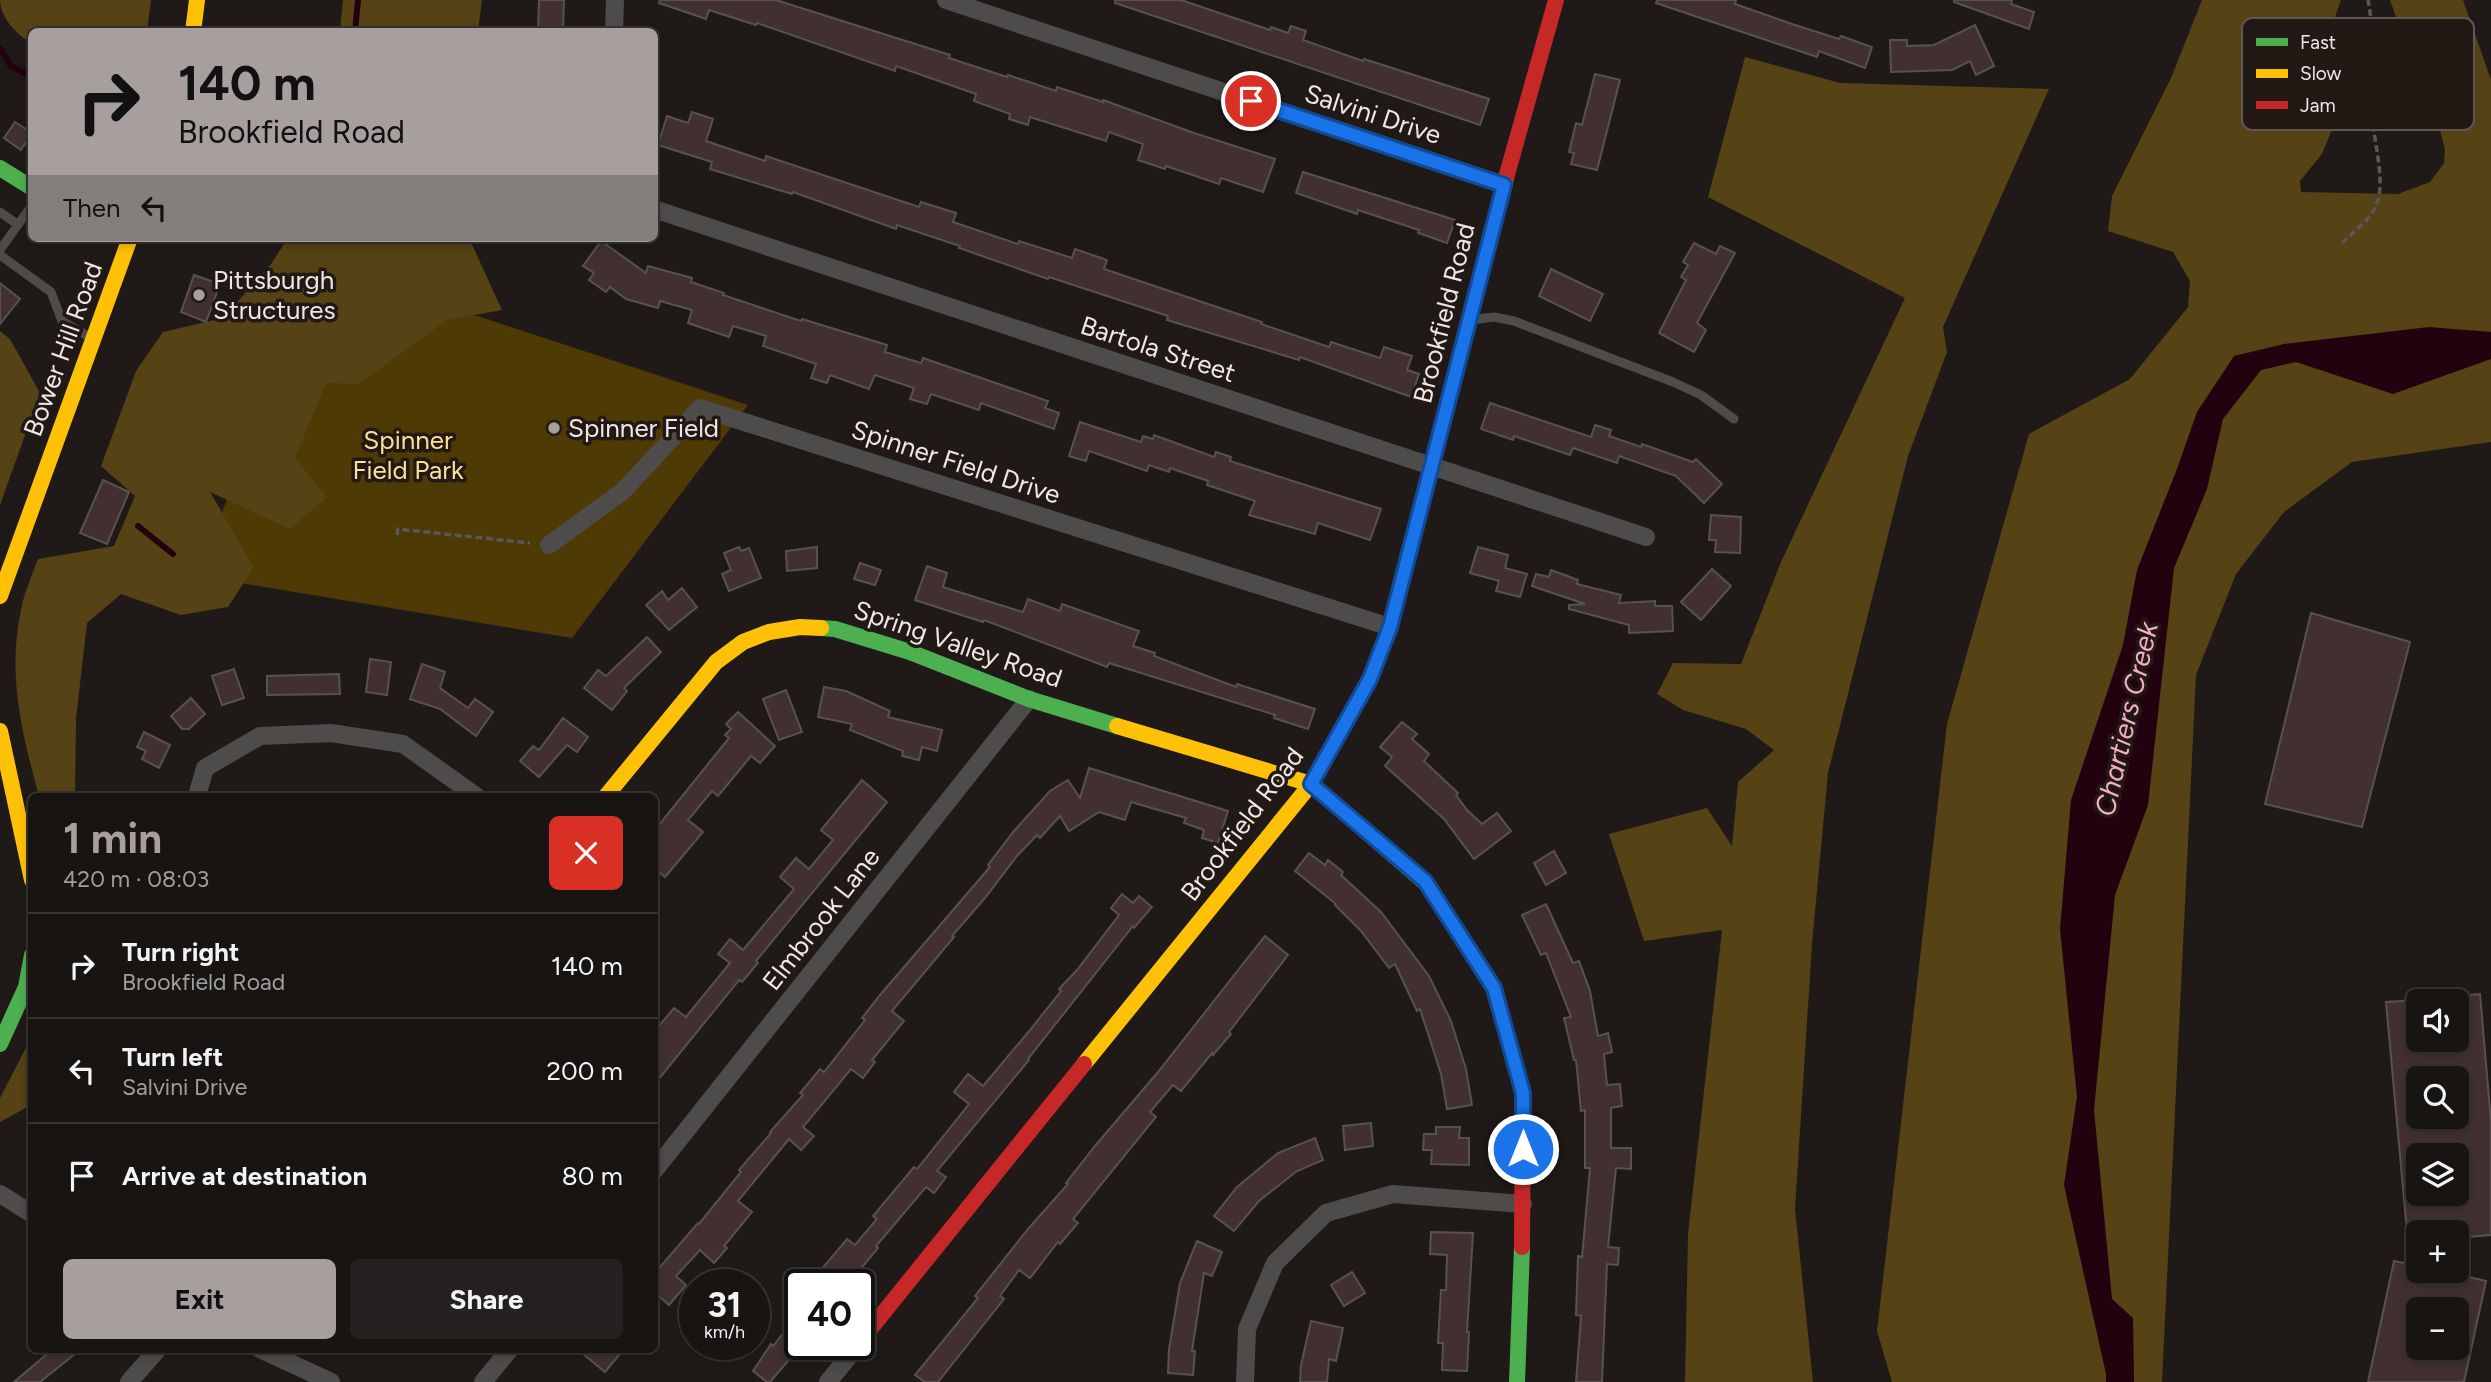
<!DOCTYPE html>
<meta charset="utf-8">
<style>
body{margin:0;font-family:Figtree,sans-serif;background:#242120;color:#f1f3f6;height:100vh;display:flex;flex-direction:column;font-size:26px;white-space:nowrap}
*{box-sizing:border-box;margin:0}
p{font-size:23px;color:#9e9e9f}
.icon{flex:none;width:38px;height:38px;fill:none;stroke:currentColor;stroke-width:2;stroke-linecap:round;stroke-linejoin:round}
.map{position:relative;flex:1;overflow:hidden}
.sheet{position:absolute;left:28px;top:793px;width:630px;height:560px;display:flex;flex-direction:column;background:#171412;border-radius:10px;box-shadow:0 4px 10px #0003,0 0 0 2px #363332}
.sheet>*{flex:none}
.guide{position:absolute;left:28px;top:28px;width:630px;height:214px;border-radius:10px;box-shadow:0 4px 10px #0003,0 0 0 2px #363332;background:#a69f9d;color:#111;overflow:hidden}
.buttons{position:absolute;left:2406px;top:989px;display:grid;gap:14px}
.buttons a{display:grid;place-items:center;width:63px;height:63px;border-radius:10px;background:#171412;box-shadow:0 4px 10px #0003,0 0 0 2px #363332;font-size:35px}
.speed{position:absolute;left:679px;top:1269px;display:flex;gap:14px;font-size:35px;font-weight:700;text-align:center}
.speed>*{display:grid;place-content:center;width:91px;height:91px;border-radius:50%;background:#171412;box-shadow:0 4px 10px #0003,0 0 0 2px #363332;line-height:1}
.speed small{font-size:18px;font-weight:400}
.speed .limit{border:4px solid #111;border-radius:10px;background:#fff;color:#111}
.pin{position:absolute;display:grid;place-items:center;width:60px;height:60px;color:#fff;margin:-30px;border:4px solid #fff;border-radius:50%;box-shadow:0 2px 7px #0007}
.me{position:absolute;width:77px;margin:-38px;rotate:0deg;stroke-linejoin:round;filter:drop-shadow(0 0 5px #0008)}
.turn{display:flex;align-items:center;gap:24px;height:147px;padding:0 35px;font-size:32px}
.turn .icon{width:91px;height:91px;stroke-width:2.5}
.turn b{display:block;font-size:49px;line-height:60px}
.then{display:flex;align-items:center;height:66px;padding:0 35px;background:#0003;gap:14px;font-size:26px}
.round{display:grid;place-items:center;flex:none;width:74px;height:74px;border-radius:10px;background:#242120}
.overview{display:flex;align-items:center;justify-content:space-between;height:119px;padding:0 35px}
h1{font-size:42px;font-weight:700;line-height:52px;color:#a69f9d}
.cta{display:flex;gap:14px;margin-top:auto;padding:14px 35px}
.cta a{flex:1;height:80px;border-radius:10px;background:#a69f9d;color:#111;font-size:28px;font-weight:700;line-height:80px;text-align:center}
.cta a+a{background:#242120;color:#f1f3f6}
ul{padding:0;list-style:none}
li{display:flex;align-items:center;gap:21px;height:105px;padding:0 35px;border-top:2px solid #363332}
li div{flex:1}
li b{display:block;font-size:26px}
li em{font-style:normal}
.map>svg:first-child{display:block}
.green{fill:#4e3a05}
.forest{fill:#554215}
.water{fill:#23020f}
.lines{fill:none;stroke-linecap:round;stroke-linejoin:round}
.stream{stroke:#23020f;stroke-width:6}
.building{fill:#423030;stroke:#565251;stroke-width:2;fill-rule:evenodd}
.path{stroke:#5a5857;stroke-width:3.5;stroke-dasharray:7 3.5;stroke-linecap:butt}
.lane{stroke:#4e4c4b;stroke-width:9}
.street{stroke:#4e4c4b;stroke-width:18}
.fast{stroke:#4caf50;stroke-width:16}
.slow{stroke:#ffc107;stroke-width:16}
.jam{stroke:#c62828;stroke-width:16}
.route-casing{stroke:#114b97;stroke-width:18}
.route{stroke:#1a73e8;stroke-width:12}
.poi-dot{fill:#a69f9d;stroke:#221915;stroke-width:2.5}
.labels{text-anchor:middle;stroke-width:7;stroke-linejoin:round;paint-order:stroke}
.street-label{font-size:26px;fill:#efe7e5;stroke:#221915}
.poi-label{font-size:26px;fill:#efe7e5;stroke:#221915;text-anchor:start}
.park-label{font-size:26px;fill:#fddf9c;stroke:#221915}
.water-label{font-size:28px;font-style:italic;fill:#f5acc6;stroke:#221915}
.key{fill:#221915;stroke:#605753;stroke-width:2}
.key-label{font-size:19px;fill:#efe7e5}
</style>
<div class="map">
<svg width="2491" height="1382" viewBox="0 0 2491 1382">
<rect width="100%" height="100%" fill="#1f1a18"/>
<polygon class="green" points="316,263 748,405 572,638 198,576"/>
<g class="forest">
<path d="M0,0H151L147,31L32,32L31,43C17,35 0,17 0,0Z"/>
<polygon points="343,0 482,0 478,31 340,31"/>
<polygon points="2202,0 2341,0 2334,20 2335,122 2322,154 2300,181 2301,192 2398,194 2430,182 2444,163 2445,150 2426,74 2400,28 2390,0 2463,0 2491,80 2491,442 2352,462 2284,512 2236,574 2196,675 2162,1382 1892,1382 1877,1331 1947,724 2029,434 2130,379 2188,307 2190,281 2173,252 2108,231 2112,196 2171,78"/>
<polygon points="1745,57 1840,83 2049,89 1943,327 1947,352 1908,456 1828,773 1812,944 1795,1209 1813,1382 1685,1382 1688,1234 1722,930 1644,941 1609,834 1707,808 1732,846 1738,782 1774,750 1746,729 1683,710 1657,694 1673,663 1741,664 1781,562 1905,298 1708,197"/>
<path d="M288,238H469L502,310L447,320L359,384L326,383L295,458L327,497L290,529L210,492L254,567L228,607L181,615L121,594L87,623L76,719L75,796H39C22,734 7,675 21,610C24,593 32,575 38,559L114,546L135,496L101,466L136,371L163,332L223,318L271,264Z"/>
<polygon points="0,331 10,339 40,393 0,505"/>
<polygon points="31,1038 31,1105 0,1122 0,1098"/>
</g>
<polygon class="water" points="2429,327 2491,332 2491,359 2393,394 2296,362 2261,370 2223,419 2207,489 2174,568 2148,805 2115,895 2094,1110 2112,1299 2133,1318 2134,1382 2106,1382 2106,1374 2064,1185 2077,1097 2060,929 2071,800 2123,645 2137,570 2177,469 2197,412 2234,356 2284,344"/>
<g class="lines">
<g class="stream">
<polyline points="355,32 358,0"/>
<polyline points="0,48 11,66 32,77"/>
<polyline points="138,526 173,554"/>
</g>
</g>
<g class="building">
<polygon points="539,0 564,0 563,32 538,32"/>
<polygon points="660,0 776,0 950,55 949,58 1007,77 1008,75 1056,91 1057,87 1103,102 1103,100 1194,133 1275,159 1263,192 1221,178 1219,184 1166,166 1165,169 1138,160 1143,144 1109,132 1106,141 1030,117 1028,125 1009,119 1010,114 974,101 976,94 896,66 895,71 757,23 756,25 709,10 706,19 659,3"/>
<polygon points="1115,0 1181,0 1270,30 1271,27 1288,33 1291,26 1306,31 1303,40 1363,61 1364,59 1489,99 1480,125 1115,3"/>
<polygon points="1657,0 1736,0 1735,4 1792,24 1839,39 1841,36 1872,47 1865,68 1819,51 1817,57 1656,3"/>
<polygon points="1954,0 2012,0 2011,4 2034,12 2029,29 1954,2"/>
<polygon points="1975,25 1994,66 1976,75 1970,61 1952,70 1891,72 1890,40 1907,40 1907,46 1934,45"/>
<polygon points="1595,74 1620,80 1597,170 1571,164 1574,153 1569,152 1576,123 1582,125"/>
<polygon points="692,112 713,119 706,141 765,161 766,156 919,207 921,202 956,213 953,222 1018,244 1019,241 1072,258 1075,249 1107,260 1104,269 1262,322 1261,324 1329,347 1331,342 1380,358 1384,347 1412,356 1407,370 1419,374 1411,397 1300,357 1299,360 1167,320 1168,316 1049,277 1048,279 959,248 960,246 897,225 896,229 793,192 792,194 710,169 712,162 658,145 667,116 688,123"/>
<polygon points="15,122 32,133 21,150 4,138"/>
<polygon points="1303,172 1455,220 1447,243 1418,233 1419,230 1358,210 1357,214 1296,193"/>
<polygon points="601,241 646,273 648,266 692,278 691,282 724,293 723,295 801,321 802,319 887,345 885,352 921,363 923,358 1048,401 1045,408 1059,413 1054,429 981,403 979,410 931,394 927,404 910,399 914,388 875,375 869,389 830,375 827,383 811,378 816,364 763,346 766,336 733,326 729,337 688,323 692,310 660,301 658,308 626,299 610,287 606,292 589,280 594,273 583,266"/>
<polygon points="1694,243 1716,254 1720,246 1735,253 1697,323 1706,330 1694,352 1659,333 1686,280 1681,277 1688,265 1683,262"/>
<polygon points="1551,269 1603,294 1590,321 1539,296"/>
<polygon points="194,275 220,284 206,322 181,312"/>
<polygon points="0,283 20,299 0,324"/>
<polygon points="1490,403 1591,437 1595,425 1611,430 1609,436 1641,447 1642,444 1693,462 1696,459 1722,484 1704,503 1676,476 1619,456 1617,463 1573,448 1570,455 1514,436 1513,440 1481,429"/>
<polygon points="1080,422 1141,442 1143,436 1153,439 1154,435 1214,457 1216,452 1231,457 1230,461 1381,509 1370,540 1318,523 1315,534 1249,515 1255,501 1207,485 1208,481 1170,468 1169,472 1149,465 1147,471 1089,451 1086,461 1069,456"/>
<polygon points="103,480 129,492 107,544 80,533"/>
<polygon points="1711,515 1741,517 1740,553 1715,552 1716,540 1709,540"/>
<polygon points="739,547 741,551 749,548 761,578 729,591 722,574 731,570 724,553"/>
<polygon points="817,547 817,568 787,571 786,551"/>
<polygon points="1478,547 1508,555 1505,568 1527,574 1520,597 1496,591 1499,581 1470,573"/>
<polygon points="860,563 881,570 875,585 854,579"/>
<polygon points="927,566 947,573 943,587 1013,609 1023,612 1028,599 1060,611 1062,604 1139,631 1133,646 1155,653 1154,656 1236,687 1237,684 1315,709 1308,729 1274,718 1275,715 1109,663 1107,667 984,620 983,622 915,600"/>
<polygon points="1712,569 1731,586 1701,620 1681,602"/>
<polygon points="1551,570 1578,580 1577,584 1621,595 1619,603 1655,601 1655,606 1672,606 1673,631 1629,633 1629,625 1569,609 1569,605 1585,604 1532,586 1536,574 1549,577"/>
<polygon points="682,588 697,607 669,630 646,605 662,591 668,600"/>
<polygon points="2311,613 2410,642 2362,827 2265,804"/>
<polygon points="647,637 661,652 624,688 627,691 612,710 584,688 598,670 606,676"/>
<polygon points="370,659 391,662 387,695 366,692"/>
<polygon points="422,664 445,672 440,688 468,708 475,699 493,712 476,736 440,709 410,699"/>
<polygon points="234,669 244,698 222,705 212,676"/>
<polygon points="339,674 340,694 267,695 267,676"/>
<polygon points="824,687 846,691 890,711 888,717 942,730 937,751 922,747 919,760 902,756 903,751 850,730 852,724 818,717"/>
<polygon points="786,690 802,732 779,740 763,699"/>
<polygon points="191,698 205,714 189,729 182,729 171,716"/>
<polygon points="738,712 775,746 760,763 751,756 718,796 712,791 688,820 703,832 665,877 654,868 654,831 729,738 725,735 731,729 726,724"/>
<polygon points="563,718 588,737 577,752 567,745 539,777 520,761 533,746 539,750"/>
<polygon points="1402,722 1417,734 1412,739 1429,754 1424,761 1458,793 1456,795 1467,810 1482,824 1497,813 1511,831 1474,859 1444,819 1385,766 1392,757 1380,747"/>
<polygon points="144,732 170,745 159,768 142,759 146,751 137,747"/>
<polygon points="1089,768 1228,811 1218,843 1202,838 1204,830 1184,823 1186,818 1131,802 1125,820 1099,812 1069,831 1060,816 1040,838 1037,835 1017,856 985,898 952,936 954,937 892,1011 904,1021 872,1060 875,1062 863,1078 851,1069 803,1127 814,1136 801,1150 789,1139 738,1201 752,1212 724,1246 727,1248 714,1263 700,1250 676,1276 686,1285 669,1305 654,1292 654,1274 698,1223 699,1224 741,1172 739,1170 771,1133 770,1132 803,1095 800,1093 820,1069 824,1072 865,1020 862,1018 880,995 990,867 988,865 1014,831 1050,791 1068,780 1080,798"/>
<polygon points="862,780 887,802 756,961 758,963 742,982 739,980 654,1085 654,1032 674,1008 686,1017 730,963 718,954 730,939 743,950 794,889 780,877 796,858 809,869 833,840 821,830"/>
<polygon points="1554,851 1566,873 1546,885 1534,863"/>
<polygon points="1309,853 1325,865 1328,860 1343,872 1341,875 1381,912 1429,976 1451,1021 1466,1069 1472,1105 1447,1109 1441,1074 1420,1009 1417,1011 1395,964 1389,968 1361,931 1335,905 1336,904 1295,871"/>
<polygon points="1122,894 1133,903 1139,896 1152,907 1134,928 1133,926 1028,1059 1029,1060 937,1171 946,1177 934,1193 926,1187 876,1246 878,1248 848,1284 809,1284 847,1239 855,1245 877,1219 873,1216 914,1167 917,1169 969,1104 954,1092 968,1074 983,1086 1030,1030 1061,991 1059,989 1077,970 1119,915 1111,908"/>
<polygon points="1546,904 1573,963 1579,961 1590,991 1598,1036 1608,1033 1612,1052 1604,1054 1607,1085 1620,1084 1622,1106 1611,1108 1611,1148 1631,1148 1631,1169 1616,1168 1608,1247 1619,1248 1618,1265 1607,1264 1602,1382 1576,1382 1581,1316 1576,1315 1578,1256 1582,1257 1590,1168 1585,1168 1585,1110 1581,1111 1576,1060 1574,1060 1564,1018 1571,1017 1546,953 1541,955 1522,915"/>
<polygon points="1265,936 1288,955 1229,1032 1231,1034 1213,1055 1212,1053 1181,1091 1173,1085 1150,1112 1156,1117 1073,1219 1078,1223 1060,1244 1058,1242 1030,1278 1019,1270 1000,1296 1004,1299 938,1382 925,1382 915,1375 978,1298 975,1296 1028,1229 1068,1184 1066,1183 1095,1146 1158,1072"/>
<path d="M2480,994L2491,1122V1235L2457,1238V1232H2407L2386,1002L2418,1000V1040H2457V996ZM2418,1078H2457V1116H2418ZM2418,1155H2457V1194H2418Z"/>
<polygon points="1371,1123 1373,1146 1345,1150 1343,1126"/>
<polygon points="1436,1127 1460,1127 1459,1138 1469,1138 1469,1165 1431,1164 1432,1150 1423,1150 1424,1134 1436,1134"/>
<polygon points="1315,1138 1323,1160 1297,1171 1259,1201 1234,1231 1214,1216 1237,1187 1278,1153"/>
<polygon points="1431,1232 1473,1233 1467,1332 1469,1332 1467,1371 1442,1370 1443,1343 1438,1343 1441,1290 1446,1290 1447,1255 1430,1254"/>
<polygon points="1197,1241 1222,1252 1212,1276 1204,1273 1192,1351 1195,1351 1193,1375 1168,1373 1169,1349 1180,1283"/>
<path d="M2394,1261L2418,1266V1270H2439L2486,1281L2464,1382H2368ZM2418,1309H2457V1348H2418Z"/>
<polygon points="1352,1272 1365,1293 1344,1306 1331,1285"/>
<polygon points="800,1312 800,1347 770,1382 767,1382 753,1371 771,1344 773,1346"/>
<polygon points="1311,1321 1343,1328 1336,1361 1329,1359 1327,1382 1300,1382 1301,1365"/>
<polygon points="53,1349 81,1349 40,1382 14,1382"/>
<polygon points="577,1349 624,1349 605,1372"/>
</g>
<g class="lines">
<g class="path">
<path d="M2342,243C2354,231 2372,219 2377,203C2385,182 2375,146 2373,123C2371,82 2376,41 2368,0"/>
<polyline points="397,535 398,529 530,543"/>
</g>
<g class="lane">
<polyline points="0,212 17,224"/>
<polyline points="0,250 32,205"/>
<polyline points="0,255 51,292 62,321 91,338"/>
<polyline points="1471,320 1494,317 1514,321 1673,382 1701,395 1734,419"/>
</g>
<g class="street">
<polyline points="946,0 1504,185"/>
<polyline points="614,32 615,0"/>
<polyline points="654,209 1646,537"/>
<polyline points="549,545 623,491 700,408 1390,627"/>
<polyline points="197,796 205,768 260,736 331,733 403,744 476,796"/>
<polyline points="654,1171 1029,699"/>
<polyline points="0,1194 32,1214"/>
<polyline points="260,1349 331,1382"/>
<polyline points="129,1382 158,1349"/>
<polyline points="483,1382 510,1349"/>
<polyline points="828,1382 859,1344"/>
<polyline points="1245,1382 1247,1329 1275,1263 1326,1213 1393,1194 1523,1204"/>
</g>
<g class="fast">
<polyline points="0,168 32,188"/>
<polyline points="821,628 835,629 910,652 1029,699 1117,726"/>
<polyline points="1380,653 1390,627 1506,178"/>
<polyline points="0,1044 26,987 32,955"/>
<polyline points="1517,1382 1522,1247"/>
</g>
<g class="slow">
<polyline points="193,32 197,0"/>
<polyline points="0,596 130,238"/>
<polyline points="1117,726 1311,784 1428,885"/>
<polyline points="0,731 32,880"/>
<polyline points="606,796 716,662 743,642 769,632 800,627 821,628"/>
<polyline points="1084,1064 1311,784 1370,679 1380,653"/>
</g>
<g class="jam">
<polyline points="1506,178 1556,0"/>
<polyline points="1428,885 1494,987 1523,1093 1522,1247"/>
<polyline points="859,1343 1084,1064"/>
</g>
</g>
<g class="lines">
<g class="route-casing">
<polyline id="route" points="1251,101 1504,185 1390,627 1370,679 1311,784 1425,881 1494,988 1523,1093 1523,1149"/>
</g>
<use href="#route" class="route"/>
</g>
<g class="poi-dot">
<circle cx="199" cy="295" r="7"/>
<circle cx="554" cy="428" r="7"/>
</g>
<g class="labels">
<g class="street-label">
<text transform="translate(1373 114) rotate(18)" y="9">Salvini Drive</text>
<text transform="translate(1444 313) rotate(-76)" y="9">Brookfield Road</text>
<text transform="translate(63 349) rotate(-70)" y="9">Bower Hill Road</text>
<text transform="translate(1158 349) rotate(18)" y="9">Bartola Street</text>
<text transform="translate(956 462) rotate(18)" y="9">Spinner Field Drive</text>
<text transform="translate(958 644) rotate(19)" y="9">Spring Valley Road</text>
<text transform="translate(1242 824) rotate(-53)" y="9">Brookfield Road</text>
<text transform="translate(821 919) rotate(-52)" y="9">Elmbrook Lane</text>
</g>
<g class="poi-label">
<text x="213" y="289">Pittsburgh<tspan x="213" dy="30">Structures</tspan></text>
<text x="568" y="437">Spinner Field</text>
</g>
<g class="park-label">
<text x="408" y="449">Spinner<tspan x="408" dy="30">Field Park</tspan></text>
</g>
<g class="water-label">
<text transform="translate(2126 719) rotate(-77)" y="10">Chartiers Creek</text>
</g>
</g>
<rect x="2242" y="18" width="232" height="112" rx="10" class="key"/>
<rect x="2256" y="38" width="32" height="8" fill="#4caf50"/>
<rect x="2256" y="69" width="32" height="9" fill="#ffc107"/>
<rect x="2256" y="101" width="32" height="8" fill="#c62828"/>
<g class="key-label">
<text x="2300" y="49">Fast</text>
<text x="2300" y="80">Slow</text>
<text x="2300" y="112">Jam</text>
</g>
</svg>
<div class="buttons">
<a><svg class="icon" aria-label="sound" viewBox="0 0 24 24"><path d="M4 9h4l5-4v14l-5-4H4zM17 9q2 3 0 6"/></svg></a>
<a><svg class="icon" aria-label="search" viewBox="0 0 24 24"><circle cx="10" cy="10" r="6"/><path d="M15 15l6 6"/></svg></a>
<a><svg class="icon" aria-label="layers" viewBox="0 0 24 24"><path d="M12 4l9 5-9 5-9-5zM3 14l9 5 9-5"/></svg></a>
<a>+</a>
<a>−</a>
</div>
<div class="speed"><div>31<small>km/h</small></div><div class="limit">40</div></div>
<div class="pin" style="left:1251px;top:101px;background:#d93025"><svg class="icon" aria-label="arrive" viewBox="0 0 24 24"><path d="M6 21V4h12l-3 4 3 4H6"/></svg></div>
<svg class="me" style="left:1523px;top:1149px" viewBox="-20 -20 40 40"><circle r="17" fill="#1a73e8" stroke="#fff" stroke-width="3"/><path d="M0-11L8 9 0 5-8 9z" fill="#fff"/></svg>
<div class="guide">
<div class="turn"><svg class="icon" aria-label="right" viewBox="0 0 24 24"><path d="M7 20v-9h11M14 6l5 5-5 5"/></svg><div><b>140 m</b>Brookfield Road</div></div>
<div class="then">Then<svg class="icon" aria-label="left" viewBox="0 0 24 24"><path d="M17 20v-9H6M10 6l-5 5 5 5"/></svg></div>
</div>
<section class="sheet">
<div class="overview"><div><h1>1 min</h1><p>420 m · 08:03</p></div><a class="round" style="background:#d93025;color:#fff"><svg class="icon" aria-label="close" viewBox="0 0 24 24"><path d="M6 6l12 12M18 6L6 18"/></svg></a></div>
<ul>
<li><svg class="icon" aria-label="right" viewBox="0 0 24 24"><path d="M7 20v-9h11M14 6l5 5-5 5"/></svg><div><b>Turn right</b><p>Brookfield Road</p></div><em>140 m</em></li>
<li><svg class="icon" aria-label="left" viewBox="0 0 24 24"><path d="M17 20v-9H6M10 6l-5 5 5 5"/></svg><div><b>Turn left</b><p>Salvini Drive</p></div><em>200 m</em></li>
<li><svg class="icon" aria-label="arrive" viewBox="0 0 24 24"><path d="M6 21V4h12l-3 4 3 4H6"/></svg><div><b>Arrive at destination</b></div><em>80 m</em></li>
</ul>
<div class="cta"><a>Exit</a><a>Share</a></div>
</section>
</div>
